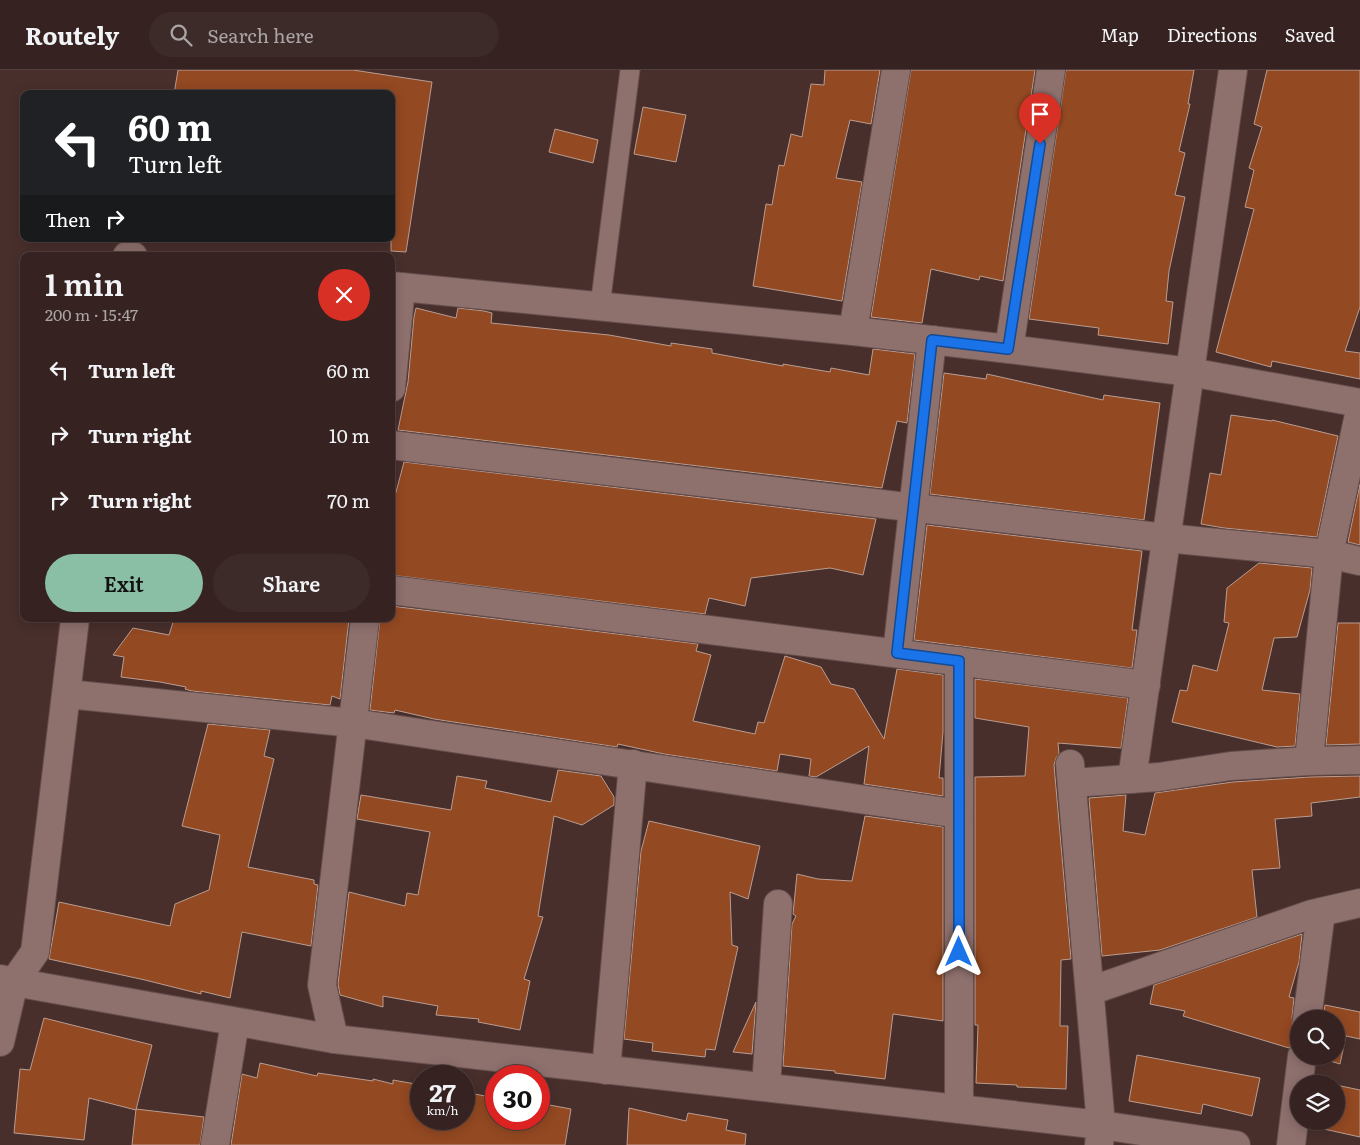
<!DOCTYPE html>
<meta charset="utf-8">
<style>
body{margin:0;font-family:Literata,serif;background:#3d2b2a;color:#f1f3f6;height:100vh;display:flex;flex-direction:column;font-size:19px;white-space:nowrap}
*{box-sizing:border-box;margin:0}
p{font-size:16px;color:#aaa4a5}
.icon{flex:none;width:28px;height:28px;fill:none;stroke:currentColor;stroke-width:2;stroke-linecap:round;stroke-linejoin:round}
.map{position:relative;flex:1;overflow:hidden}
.panel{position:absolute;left:20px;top:182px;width:375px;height:370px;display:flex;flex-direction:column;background:#362321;border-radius:10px;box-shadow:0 2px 12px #0003,0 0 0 1px #50403f}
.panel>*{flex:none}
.guide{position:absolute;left:20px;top:20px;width:375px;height:152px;border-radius:10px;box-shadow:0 2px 12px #0003,0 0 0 1px #50403f;background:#202124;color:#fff;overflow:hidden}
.controls{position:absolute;left:1290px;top:940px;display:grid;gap:10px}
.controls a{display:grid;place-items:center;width:55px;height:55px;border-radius:50%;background:#362321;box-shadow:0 2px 12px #0003,0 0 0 1px #50403f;font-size:25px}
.speed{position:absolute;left:410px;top:995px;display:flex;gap:10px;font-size:25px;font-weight:700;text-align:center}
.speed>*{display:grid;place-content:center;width:65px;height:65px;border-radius:50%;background:#362321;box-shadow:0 2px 12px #0003,0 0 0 1px #50403f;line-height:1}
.speed small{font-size:12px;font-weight:400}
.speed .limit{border:8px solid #d22;background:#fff;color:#111}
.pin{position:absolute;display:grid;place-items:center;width:42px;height:42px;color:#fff;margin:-51px -21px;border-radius:50% 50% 50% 0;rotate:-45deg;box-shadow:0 0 5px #0007}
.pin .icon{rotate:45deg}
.me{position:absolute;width:55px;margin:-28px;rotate:0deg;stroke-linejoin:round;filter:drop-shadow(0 0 4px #0008)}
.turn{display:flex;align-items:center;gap:18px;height:105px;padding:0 25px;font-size:22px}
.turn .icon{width:65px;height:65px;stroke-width:2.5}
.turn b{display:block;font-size:35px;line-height:42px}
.then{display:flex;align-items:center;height:48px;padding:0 25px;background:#0003;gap:10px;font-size:19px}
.round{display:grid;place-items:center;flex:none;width:52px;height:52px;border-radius:26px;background:#3d2b2a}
.overview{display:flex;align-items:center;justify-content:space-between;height:85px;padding:0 25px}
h1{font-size:30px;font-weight:600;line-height:38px}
.button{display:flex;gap:10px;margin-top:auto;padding:10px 25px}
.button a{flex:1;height:58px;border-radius:30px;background:#8abfa5;color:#111;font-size:20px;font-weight:600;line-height:58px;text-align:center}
.button a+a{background:#3d2b2a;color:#f1f3f6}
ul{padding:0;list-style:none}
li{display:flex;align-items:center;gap:15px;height:65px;padding:0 25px}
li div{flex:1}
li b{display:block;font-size:19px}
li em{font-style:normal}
header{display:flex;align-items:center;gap:30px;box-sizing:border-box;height:70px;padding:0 25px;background:#362321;border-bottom:1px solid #50403f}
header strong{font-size:24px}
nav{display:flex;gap:28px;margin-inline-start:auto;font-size:18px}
.search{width:350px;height:45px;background:#3d2b2a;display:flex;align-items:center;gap:12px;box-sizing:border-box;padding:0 18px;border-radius:28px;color:#aaa4a5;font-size:19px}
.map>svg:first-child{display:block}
.building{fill:#934922;stroke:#ba9d91}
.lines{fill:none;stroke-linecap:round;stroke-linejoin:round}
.lane-casing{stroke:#634d4b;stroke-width:21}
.street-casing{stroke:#634d4b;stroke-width:30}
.lane{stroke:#8e706d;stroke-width:19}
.street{stroke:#8e706d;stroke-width:28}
.route-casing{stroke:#114b97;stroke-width:12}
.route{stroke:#1a73e8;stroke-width:9}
</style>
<header>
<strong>Routely</strong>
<div class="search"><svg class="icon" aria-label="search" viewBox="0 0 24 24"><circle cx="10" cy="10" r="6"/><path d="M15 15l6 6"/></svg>Search here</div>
<nav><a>Map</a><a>Directions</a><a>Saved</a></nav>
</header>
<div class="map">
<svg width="1360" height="1075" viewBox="0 0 1360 1075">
<rect width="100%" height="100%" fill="#482f2c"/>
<g class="building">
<polygon points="178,0 353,0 432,12 406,182 391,181 391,24 174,24"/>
<polygon points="825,0 880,0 871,54 850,50 836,108 862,112 842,231 753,216 766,134 772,135 779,95 784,96 791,64 802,67 811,14 824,15"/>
<polygon points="911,0 1035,0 1003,211 980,206 979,210 931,199 922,253 871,247"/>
<polygon points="1066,0 1194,0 1188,34 1190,34 1179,81 1185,83 1175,125 1185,127 1169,201 1166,231 1173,232 1168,274 1098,265 1099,258 1029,249"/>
<polygon points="1267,0 1360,0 1360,237 1345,281 1360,283 1360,309 1272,291 1271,297 1216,282 1254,139 1245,137 1254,100 1249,98 1262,57 1254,54"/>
<polygon points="643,37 686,45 676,92 634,84"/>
<polygon points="555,59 598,70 593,93 549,82"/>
<polygon points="416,238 456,248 458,238 484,241 492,243 491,253 609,265 671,276 671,273 712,279 712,283 783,296 783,294 830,302 831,298 869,305 873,279 915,284 907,353 897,351 882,418 398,360 408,312 414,247"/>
<polygon points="944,303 986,309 987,304 1103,330 1104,325 1160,333 1144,450 930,424"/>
<polygon points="1231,345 1272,351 1272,350 1338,366 1317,467 1224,458 1201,454 1210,403 1221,405"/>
<polygon points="404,392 876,449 863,505 830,498 751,508 745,536 709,528 705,544 391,505 391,441"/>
<polygon points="1360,414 1360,475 1348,472"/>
<polygon points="927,455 1142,481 1132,560 1137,560 1132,598 914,570"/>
<polygon points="1259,493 1312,498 1310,520 1297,567 1274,568 1262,620 1300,624 1295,676 1277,677 1172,652 1180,620 1187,621 1193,595 1217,601 1229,553 1224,552 1227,518"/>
<polygon points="391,536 698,574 696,581 711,585 693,651 755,664 758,652 764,653 785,586 821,597 831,614 854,619 884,669 897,599 943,605 943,662 939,708 943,708 943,726 864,714 869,676 816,707 809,706 811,689 780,684 777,701 664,684 618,674 617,677 434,649 395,640 394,643 370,640 380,549 391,549"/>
<polygon points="174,549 349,549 340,629 332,626 330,635 192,621 185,619 186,617 160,612 121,607 124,587 113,585 133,558 169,565"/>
<polygon points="1338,553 1360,553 1360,674 1326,675"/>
<polygon points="975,609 1128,628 1121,678 1058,673 1059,684 1056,688 1054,695 1071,889 1061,890 1060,956 1068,956 1066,1019 1017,1017 1017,1015 976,1013 978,955 975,955 975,707 1025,706 1029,657 975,648"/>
<polygon points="208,654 270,660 264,686 274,689 248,797 314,810 314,814 318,815 311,876 242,862 230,928 201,921 201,924 145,910 49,889 59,832 170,856 175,834 209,820 220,765 182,756"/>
<polygon points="558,700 601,706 614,727 614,735 582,755 554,746 538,846 543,847 524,909 530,911 520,960 478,952 479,949 436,945 438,936 383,926 383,937 340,925 338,914 349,822 405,836 407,823 418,825 430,762 357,749 361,725 451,740 457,706 487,711 485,718 551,732"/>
<polygon points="1360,706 1360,727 1311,733 1312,746 1275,749 1280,798 1252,800 1257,847 1160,880 1102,886 1089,728 1126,725 1123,761 1145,765 1155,723 1233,712 1310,707"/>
<polygon points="865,746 943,757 943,951 893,944 885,1009 835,1003 835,1001 783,996 792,854 796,846 793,844 797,804 818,809 852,811"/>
<polygon points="649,751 760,776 748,829 730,822 732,875 738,877 715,980 706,979 705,987 652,981 653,973 624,969 641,781"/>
<polygon points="1302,864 1299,892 1289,927 1294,928 1292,947 1293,955 1299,962 1299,971 1295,972 1289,978 1183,946 1185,941 1150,934 1154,915"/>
<polygon points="756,932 752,984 733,982"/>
<polygon points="1325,935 1360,942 1360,969 1346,966 1340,994 1317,987 1336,986 1336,949 1323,949"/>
<polygon points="44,948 152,975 136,1040 89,1028 84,1070 14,1063 20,999 30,1000"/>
<polygon points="1137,985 1260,1008 1252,1046 1203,1034 1201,1044 1129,1031"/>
<polygon points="260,993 317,1006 318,1003 373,1011 373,1009 393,1014 393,1010 421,1015 421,1049 464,1049 464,1022 496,1028 496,1049 539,1049 539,1033 571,1039 565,1075 231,1075 242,1004 257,1008"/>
<polygon points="1336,1015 1360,1020 1360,1067 1310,1056 1311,1051 1336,1051"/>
<polygon points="629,1038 686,1051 688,1043 728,1050 726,1060 746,1064 745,1075 627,1075"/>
<polygon points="136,1039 204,1047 200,1075 132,1075"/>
</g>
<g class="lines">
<g class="lane-casing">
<polyline id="lane" points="600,236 630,0"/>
</g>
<g class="street-casing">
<g id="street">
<polyline points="127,186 133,186"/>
<polyline points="391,216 853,261 1009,279 1190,302 1360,333"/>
<polyline points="853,261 896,0"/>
<polyline points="1009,279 1051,0"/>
<polyline points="391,318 401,217"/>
<polyline points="391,375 1166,468 1329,484 1360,491"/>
<polyline points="391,520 1146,615"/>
<polyline points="75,549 35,882 14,912 334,969"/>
<polyline points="365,549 322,915 334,969 1101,1055 1236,1075"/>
<polyline points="897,583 932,270"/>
<polyline points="959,591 959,1039"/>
<polyline points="67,624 353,653 959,744"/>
<polyline points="1309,691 1329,484 1360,340"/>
<polyline points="1070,694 1101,1055 1099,1075"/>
<polyline points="1132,709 1233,0"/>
<polyline points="1072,713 1159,707 1231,696 1309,691 1360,690"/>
<polyline points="0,909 14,912 0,972"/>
<polyline points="1090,921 1312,844 1360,833"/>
<polyline points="1307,949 1321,842"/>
<polyline points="606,1000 633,694"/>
<polyline points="766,1017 778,834"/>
<polyline points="215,1075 235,952"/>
<polyline points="1291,1075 1302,986"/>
</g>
</g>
<use href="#lane" class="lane"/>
<use href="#street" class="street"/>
</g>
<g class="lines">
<g class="route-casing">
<polyline id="route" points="959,882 959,591 897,583 932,270 1008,279 1040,74"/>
</g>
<use href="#route" class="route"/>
</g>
</svg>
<div class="controls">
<a><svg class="icon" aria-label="search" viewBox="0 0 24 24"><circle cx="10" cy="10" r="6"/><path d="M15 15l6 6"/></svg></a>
<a><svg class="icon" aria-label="layers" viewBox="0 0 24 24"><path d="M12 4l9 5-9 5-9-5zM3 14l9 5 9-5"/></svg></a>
</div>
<div class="speed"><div>27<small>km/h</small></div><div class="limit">30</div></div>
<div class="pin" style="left:1040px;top:74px;background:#d93025"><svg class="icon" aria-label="arrive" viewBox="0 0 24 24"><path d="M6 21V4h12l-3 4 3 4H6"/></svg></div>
<svg class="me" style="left:959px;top:882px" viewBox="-20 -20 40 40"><path d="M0-17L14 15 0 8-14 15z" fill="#1a73e8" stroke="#fff" stroke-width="4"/></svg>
<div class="guide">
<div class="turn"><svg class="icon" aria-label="left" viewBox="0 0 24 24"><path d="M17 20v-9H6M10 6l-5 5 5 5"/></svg><div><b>60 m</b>Turn left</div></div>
<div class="then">Then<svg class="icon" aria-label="right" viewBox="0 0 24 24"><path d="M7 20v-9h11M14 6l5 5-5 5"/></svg></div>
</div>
<section class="panel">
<div class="overview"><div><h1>1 min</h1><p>200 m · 15:47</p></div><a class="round" style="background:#d93025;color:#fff"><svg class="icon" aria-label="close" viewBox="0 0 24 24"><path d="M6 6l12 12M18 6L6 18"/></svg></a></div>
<ul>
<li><svg class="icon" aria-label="left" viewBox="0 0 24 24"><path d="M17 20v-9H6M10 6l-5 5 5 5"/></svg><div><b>Turn left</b></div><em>60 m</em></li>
<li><svg class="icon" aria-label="right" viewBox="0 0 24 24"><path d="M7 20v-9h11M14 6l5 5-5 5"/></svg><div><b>Turn right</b></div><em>10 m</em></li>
<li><svg class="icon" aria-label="right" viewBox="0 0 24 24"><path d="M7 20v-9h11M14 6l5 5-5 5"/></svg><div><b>Turn right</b></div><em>70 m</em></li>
</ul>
<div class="button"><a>Exit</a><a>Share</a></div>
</section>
</div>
